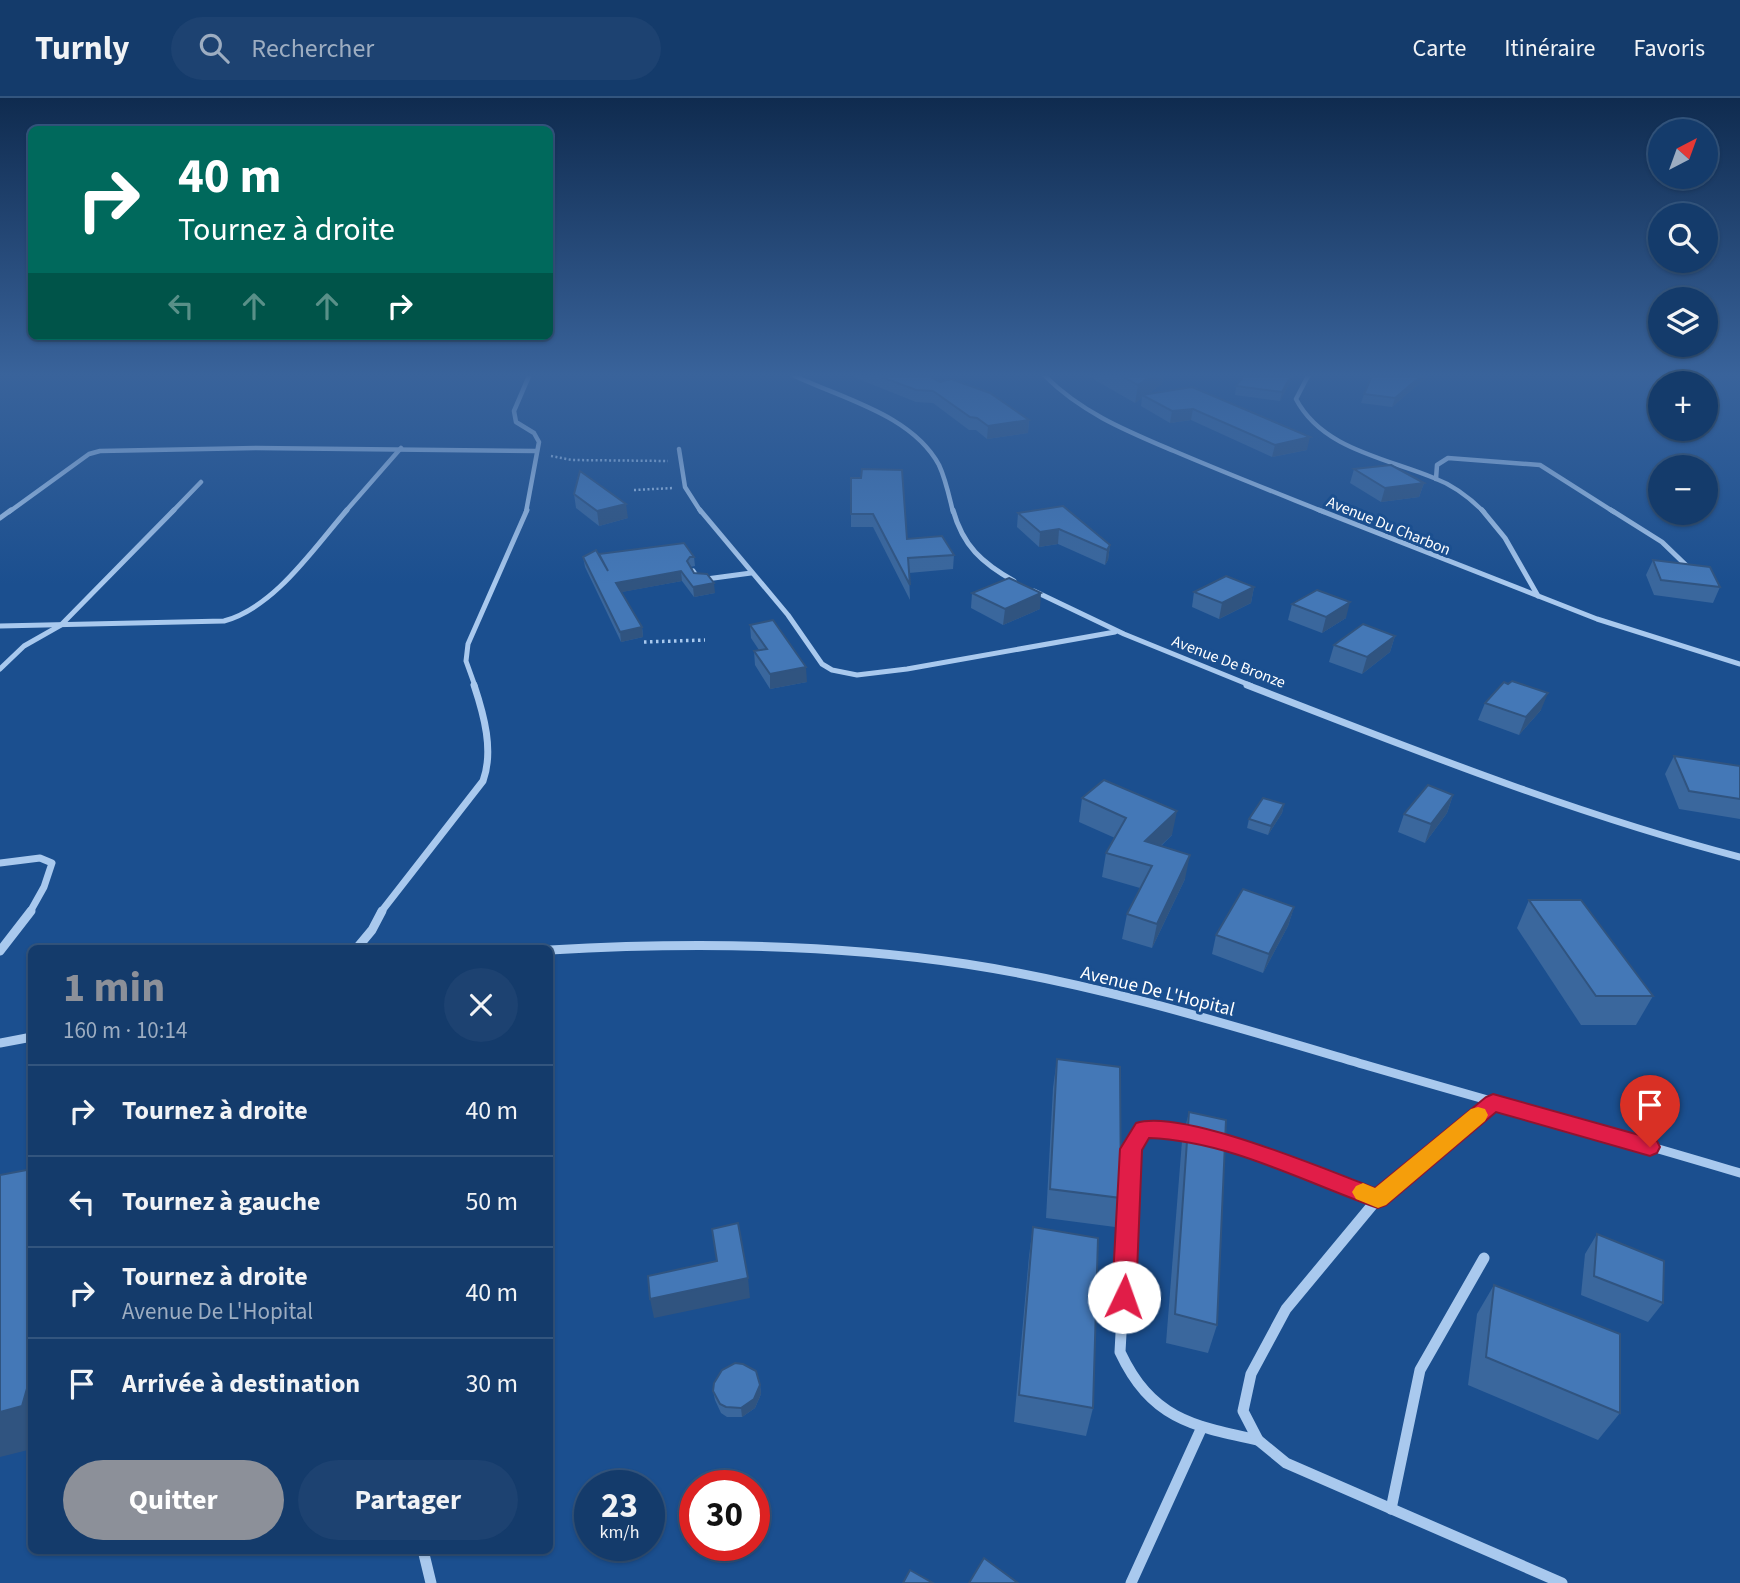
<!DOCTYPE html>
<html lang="fr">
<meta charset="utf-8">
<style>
body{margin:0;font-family:"Source Sans 3",sans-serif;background:#1d4271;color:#f1f3f6;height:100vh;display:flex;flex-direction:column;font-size:26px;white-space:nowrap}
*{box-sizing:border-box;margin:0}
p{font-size:23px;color:#9dadc1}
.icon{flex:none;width:38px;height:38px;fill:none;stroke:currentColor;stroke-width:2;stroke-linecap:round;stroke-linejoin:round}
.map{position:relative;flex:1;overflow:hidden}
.sheet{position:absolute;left:28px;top:847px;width:525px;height:609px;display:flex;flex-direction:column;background:#143b6b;border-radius:10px;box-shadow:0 2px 5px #0004,0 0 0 2px #33557e}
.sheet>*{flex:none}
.banner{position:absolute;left:28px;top:28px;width:525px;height:214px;border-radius:10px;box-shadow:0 2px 5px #0004,0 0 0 2px #33557e;background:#00695c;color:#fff;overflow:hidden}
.needle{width:46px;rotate:41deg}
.tools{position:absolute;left:1648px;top:21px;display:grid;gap:14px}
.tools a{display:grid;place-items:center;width:70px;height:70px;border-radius:50%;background:#143b6b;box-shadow:0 2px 5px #0004,0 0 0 2px #33557e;font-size:35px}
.speed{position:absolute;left:574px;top:1372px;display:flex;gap:14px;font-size:35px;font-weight:700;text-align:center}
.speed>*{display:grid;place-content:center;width:91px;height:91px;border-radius:50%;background:#143b6b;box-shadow:0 2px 5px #0004,0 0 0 2px #33557e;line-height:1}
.speed small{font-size:18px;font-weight:400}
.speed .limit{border:10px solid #d22;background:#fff;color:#111}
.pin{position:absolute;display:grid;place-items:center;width:60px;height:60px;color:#fff;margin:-72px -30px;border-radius:50% 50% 50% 0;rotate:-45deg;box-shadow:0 0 7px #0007}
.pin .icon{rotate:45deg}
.me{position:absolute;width:77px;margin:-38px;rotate:3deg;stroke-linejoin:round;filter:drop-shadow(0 0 5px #0008)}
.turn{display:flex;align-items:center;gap:24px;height:147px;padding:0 35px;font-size:32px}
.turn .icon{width:91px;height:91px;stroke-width:2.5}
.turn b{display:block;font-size:49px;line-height:60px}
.lanes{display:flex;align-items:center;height:66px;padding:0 35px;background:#0003;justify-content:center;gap:35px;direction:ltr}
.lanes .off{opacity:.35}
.round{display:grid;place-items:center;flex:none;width:74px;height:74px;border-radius:37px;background:#1d4271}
.summary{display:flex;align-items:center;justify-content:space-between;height:119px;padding:0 35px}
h1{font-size:42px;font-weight:700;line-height:52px;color:#8c9099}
.action{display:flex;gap:14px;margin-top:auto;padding:14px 35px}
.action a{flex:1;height:80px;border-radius:42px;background:#8c9099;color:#fff;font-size:28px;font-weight:700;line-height:80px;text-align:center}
.action a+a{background:#1d4271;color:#f1f3f6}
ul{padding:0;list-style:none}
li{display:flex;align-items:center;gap:21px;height:91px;padding:0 35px;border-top:2px solid #33557e}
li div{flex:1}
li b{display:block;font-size:26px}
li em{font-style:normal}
header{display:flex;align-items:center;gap:42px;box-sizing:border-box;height:98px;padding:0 35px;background:#143b6b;border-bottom:2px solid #33557e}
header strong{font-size:33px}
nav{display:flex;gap:38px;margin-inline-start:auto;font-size:24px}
.search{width:490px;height:63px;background:#1d4271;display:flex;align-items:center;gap:18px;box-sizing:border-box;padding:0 24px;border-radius:38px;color:#9dadc1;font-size:26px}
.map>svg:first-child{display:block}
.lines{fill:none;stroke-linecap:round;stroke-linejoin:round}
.path-far1{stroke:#a9c9ee;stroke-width:2.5;stroke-dasharray:2 2.5;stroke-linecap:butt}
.path{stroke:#a9c9ee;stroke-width:3.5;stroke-dasharray:2.5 3.5;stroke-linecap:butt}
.street-far4{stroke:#a9c9ee;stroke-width:4.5}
.street-far3{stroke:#a9c9ee;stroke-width:5}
.street-far2{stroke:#a9c9ee;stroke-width:7}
.street-far1{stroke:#a9c9ee;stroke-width:9}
.street{stroke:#a9c9ee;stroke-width:11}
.wall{fill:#3a679d}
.shaded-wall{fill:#305480}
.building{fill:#4478b7;stroke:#305480;stroke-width:2}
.route{fill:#e11d48;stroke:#92132f;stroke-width:2}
.slow{fill:#f59e0b}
.labels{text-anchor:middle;stroke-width:6;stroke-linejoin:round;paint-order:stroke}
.far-street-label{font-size:16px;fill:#fff;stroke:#1b4f8f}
.street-label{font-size:19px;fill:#fff;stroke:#1b4f8f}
</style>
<header>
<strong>Turnly</strong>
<div class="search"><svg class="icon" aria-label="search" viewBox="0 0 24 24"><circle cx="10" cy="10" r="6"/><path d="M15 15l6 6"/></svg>Rechercher</div>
<nav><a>Carte</a><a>Itinéraire</a><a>Favoris</a></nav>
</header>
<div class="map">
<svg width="1740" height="1485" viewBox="0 0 1740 1485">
<rect width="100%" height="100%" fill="#1b4f8f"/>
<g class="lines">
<g class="path-far1">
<polyline points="551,358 572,362 668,363"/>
<polyline points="634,392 674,390"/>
</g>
<polyline class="path" points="644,544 705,542"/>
<g class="street-far4">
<path d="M795,278C843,301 912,317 939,367C946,382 949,398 953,414"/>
<path d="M1045,278C1082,315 1127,333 1174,353C1223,374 1274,394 1324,414"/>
<path d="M1308,278L1296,301C1322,351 1386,360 1434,380C1453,387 1470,400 1484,414"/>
<polyline points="679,351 685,389 701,414"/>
<polyline points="1436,381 1437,367 1448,360 1540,367 1614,414"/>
<polyline points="9,414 89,356 100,353 256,350 537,353"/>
<polyline points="172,414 201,384"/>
<polyline points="345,414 401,350"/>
<polyline points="526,414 539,344 534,335 516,324 514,313 529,278"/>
</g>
<g class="street-far3">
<polyline points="700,412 788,517 822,566 832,572 857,577 907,571 1115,534"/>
<path d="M953,412C963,448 982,465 1014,483"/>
<polyline points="1319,412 1597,521 1740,566"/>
<polyline points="1482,412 1505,440 1538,498"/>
<polyline points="1611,412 1662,444 1691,472"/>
<polyline points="0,420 11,412"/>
<polyline points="693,473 699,482 751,475"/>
<polyline points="1034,493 1124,536 1252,588"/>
<path d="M0,528L224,523C275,509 313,451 347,412"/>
<polyline points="0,571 24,548 61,527 174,412"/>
<polyline points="475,588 466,563 468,546 527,412"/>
</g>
<g class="street-far2">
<path d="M1247,587C1407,649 1574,716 1740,759"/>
<polyline points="0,765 40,760 52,765 44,789 30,814"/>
<path d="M381,814L483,683C494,653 484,617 474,587"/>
</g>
<g class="street-far1">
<polyline points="357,850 372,832 382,813"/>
<path d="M550,852C689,844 828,845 966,866C1103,887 1236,929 1369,968C1493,1004 1617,1038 1740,1075"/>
<polyline points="0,853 31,813"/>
<polyline points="0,945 32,939"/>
<polyline points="1219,1044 1295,1068 1378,1101"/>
<polyline points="1128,1107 1131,1051 1143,1031 1156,1030 1190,1037"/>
<polyline points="1373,1107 1493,1005"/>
</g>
<g class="street">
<path d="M1128,1105L1120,1254C1151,1320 1191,1328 1258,1342"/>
<polyline points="1374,1105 1286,1211 1251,1276 1243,1313 1258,1342 1286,1365 1562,1485"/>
<polyline points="1391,1411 1420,1272 1484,1160"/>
<polyline points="423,1452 431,1485"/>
<polyline points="1131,1485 1202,1329"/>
</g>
</g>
<g class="wall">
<polygon points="856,278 929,278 940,284 1029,322 1028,335 987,341 976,332 969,332 933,305 916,304 856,280"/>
<polygon points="1088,278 1163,278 1162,286 1148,296 1192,289 1307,352 1272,359 1191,322 1170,325 1141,308 1142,300 1135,305"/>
<polygon points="1293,278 1280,303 1235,297 1236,288"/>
<polygon points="1369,278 1428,278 1392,309 1361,305 1364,296 1372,278"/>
<polygon points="1354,371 1424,385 1419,399 1381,404 1350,385"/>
<polygon points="851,380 861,380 907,441 954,457 953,471 909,475 910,502 873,429 851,429"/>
<polygon points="574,396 628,420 599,428 576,410"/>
<polygon points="1018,415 1110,447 1108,462 1105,467 1058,446 1039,449 1017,429"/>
<polygon points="583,459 694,459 695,468 690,469 694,475 715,495 694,499 682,483 621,494 642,529 643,539 621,544 585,469"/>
<polygon points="1653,462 1720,489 1713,505 1654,497 1646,477"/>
<polygon points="1254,489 1251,505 1219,521 1192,509 1194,494"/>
<polygon points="972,495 1040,511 1003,527 971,510"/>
<polygon points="1292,506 1346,520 1322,535 1288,522"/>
<polygon points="750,527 807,584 770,591 755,567 754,553 759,552 751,540"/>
<polygon points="1395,538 1390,554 1362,576 1329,564 1334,547"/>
<polygon points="1485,605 1541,612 1519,637 1478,622"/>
<polygon points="1674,658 1740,668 1740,721 1679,711 1665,676"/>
<polygon points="1453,697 1447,715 1425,745 1398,734 1404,716"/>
<polygon points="1082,700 1172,737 1161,748 1185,781 1152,850 1122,841 1127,816 1140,790 1102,779 1106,755 1115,740 1079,724"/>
<polygon points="1284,706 1282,715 1268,737 1247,730 1249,721"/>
<polygon points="1529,802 1653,898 1636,927 1581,927 1517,830"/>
<polygon points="1294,809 1288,828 1263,875 1212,856 1216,837"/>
<polygon points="1057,961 1121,1100 1115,1129 1046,1120 1053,990"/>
<polygon points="1189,1014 1217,1227 1208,1255 1166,1245 1182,1043"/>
<polygon points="1033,1129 1093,1310 1086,1338 1014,1324 1029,1158"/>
<polygon points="1597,1136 1663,1205 1648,1224 1581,1197 1585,1156"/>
<polygon points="1494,1187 1620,1315 1598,1342 1468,1287 1477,1216"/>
<polygon points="760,1287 761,1296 755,1310 742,1319 727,1319 721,1315 715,1302 713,1293"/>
</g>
<g class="shaded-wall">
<polygon points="1151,278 1163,278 1162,286 1145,298 1142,297 1142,300 1135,305 1138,287"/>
<polygon points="1291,278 1293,278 1280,303 1282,294"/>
<polygon points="1421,278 1428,278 1392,309 1395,300"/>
<polygon points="1193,311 1191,322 1170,325 1172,313"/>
<polygon points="1029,322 1028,335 987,341 988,328"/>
<polygon points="1310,339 1307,352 1272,359 1275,347"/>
<polygon points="1424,385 1419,399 1381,404 1385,390"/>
<polygon points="626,406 628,420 599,428 597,413"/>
<polygon points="1059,431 1058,446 1039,449 1040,434"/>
<polygon points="1110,447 1108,462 1105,467 1107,452"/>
<polygon points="681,473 682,483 617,495 616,485"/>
<polygon points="714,485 715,495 694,499 693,489"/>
<polygon points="1254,489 1251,505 1219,521 1222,505"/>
<polygon points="1041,495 1040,511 1003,527 1005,511"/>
<polygon points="1350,504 1346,520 1322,535 1326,519"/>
<polygon points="642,529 643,539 621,544 620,534"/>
<polygon points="1395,538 1390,554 1362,576 1367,559"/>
<polygon points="806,569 807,584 770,591 770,576"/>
<polygon points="1548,595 1541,612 1519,637 1526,619"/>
<polygon points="1453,697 1447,715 1425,745 1431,726"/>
<polygon points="1284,706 1282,715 1268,737 1271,728"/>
<polygon points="1177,713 1172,737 1142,765 1145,743"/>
<polygon points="1190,757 1185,781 1152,850 1157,826"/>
<polygon points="1294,809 1288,828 1263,875 1269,856"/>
<polygon points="748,1180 750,1200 654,1220 650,1201"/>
<polygon points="32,1273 32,1351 0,1359 0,1314"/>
<polygon points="760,1287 761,1296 755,1310 742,1319 741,1310"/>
</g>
<g class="building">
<polygon points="879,278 929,278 940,284 951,281 990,295 1029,322 988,328 977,320 970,319 933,293 916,292"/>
<polygon points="1122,278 1151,278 1138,287"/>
<polygon points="1244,278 1291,278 1282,294 1236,288"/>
<polygon points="1372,278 1421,278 1395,300 1364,296"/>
<polygon points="1192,289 1310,339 1275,347 1193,311 1172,313 1142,297"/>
<polygon points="1391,367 1424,385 1385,390 1354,371"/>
<polygon points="862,371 902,372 907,441 942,438 954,457 908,460 910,487 873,416 851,416 851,380 861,380"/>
<polygon points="580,373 626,406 597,413 574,396"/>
<polygon points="1063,408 1110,447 1107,452 1059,431 1040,434 1018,415"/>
<polygon points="684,445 694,459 690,459 687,463 694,475 707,476 714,485 693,489 681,473 616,485 642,529 620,534 583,459 596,452 608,473 599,456"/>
<polygon points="1653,462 1710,469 1720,489 1661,482"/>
<polygon points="1226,478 1254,489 1222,505 1194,494"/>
<polygon points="1009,480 1041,495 1005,511 972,495"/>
<polygon points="1317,492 1350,504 1326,519 1292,506"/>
<polygon points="773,522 806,569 770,576 754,553 767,551 750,527"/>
<polygon points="1363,526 1395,538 1367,559 1334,547"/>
<polygon points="1512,583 1548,595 1526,619 1485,605 1504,584 1508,586"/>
<polygon points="1674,658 1740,668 1740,701 1689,693"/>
<polygon points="1104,682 1177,713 1145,743 1190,757 1157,826 1127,816 1152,768 1106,755 1126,720 1082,700"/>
<polygon points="1428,687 1453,697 1431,726 1404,716"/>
<polygon points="1263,700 1284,706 1271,728 1249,721"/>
<polygon points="1243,791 1294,809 1269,856 1216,837"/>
<polygon points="1529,802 1581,802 1653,898 1596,898"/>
<polygon points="1057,961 1120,969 1121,1100 1050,1091"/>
<polygon points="1189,1014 1226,1022 1217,1227 1175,1216"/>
<polygon points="32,1071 32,1273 22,1308 0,1314 0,1077"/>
<polygon points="738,1125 748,1180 650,1201 648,1178 717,1163 712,1131"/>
<polygon points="1033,1129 1098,1140 1093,1310 1019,1297"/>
<polygon points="1597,1136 1664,1163 1663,1205 1594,1178"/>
<polygon points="1494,1187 1620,1236 1620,1315 1486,1259"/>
<polygon points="735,1265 743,1266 756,1273 760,1287 754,1301 741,1310 726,1309 720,1306 713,1293 714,1285 722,1272"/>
<polygon points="984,1460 1018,1485 969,1485"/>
<polygon points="910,1472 933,1485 903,1485"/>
</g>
<linearGradient id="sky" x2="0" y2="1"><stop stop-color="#0f2b4f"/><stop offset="0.57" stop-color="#39639b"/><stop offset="1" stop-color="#39639b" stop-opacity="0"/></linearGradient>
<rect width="1740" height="486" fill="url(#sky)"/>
<path class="route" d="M1493,996L1650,1040L1657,1043L1660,1049L1657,1055L1650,1058L1496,1014L1386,1107L1378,1110C1304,1084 1229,1043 1149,1040L1142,1052L1136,1199L1132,1207L1124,1210L1116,1207L1112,1199L1120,1051L1136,1025C1182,1010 1326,1072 1375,1090L1486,999Z"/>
<polygon class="slow" points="1478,1009 1485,1011 1488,1017 1485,1023 1386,1107 1378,1110 1356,1101 1352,1094 1356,1088 1363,1085 1375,1090 1471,1011"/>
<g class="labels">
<g class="far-street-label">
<text transform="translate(1389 427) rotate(22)" y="6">Avenue Du Charbon</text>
<text transform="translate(1229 563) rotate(21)" y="6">Avenue De Bronze</text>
</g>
<g class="street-label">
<text transform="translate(1158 892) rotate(14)" y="7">Avenue De L'Hopital</text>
</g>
</g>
</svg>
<div class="tools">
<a><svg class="needle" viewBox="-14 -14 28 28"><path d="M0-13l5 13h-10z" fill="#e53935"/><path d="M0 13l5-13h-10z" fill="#9dadc1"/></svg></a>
<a><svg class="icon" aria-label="search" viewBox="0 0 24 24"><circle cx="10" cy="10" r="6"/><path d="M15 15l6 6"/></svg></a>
<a><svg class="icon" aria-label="layers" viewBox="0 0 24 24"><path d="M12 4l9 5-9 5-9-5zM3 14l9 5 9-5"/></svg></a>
<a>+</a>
<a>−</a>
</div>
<div class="speed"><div>23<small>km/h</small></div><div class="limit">30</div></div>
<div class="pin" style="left:1650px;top:1049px;background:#d93025"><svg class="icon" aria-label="arrive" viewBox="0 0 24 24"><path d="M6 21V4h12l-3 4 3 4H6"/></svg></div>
<svg class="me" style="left:1124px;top:1199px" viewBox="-20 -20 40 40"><circle r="19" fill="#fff"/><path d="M0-13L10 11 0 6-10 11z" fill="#e11d48"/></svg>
<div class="banner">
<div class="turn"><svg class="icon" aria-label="right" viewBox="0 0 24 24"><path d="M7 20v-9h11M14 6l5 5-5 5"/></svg><div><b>40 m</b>Tournez à droite</div></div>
<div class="lanes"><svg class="icon off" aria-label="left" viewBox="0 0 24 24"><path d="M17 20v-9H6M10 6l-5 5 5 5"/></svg><svg class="icon off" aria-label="ahead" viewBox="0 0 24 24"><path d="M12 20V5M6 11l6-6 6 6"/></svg><svg class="icon off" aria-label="ahead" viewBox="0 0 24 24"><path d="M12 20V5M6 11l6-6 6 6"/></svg><svg class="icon" aria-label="right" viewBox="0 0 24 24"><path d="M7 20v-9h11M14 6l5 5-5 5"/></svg></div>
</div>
<section class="sheet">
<div class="summary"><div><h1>1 min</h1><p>160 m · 10:14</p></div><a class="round"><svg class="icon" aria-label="close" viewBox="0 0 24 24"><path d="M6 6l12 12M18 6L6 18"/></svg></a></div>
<ul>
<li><svg class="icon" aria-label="right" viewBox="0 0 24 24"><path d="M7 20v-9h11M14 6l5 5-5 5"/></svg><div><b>Tournez à droite</b></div><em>40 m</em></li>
<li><svg class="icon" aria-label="left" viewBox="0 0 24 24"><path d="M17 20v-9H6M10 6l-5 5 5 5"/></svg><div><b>Tournez à gauche</b></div><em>50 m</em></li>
<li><svg class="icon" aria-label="right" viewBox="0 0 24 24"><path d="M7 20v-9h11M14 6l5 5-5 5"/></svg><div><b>Tournez à droite</b><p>Avenue De L'Hopital</p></div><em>40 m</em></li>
<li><svg class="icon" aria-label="arrive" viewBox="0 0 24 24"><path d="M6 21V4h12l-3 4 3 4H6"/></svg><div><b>Arrivée à destination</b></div><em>30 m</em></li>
</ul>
<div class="action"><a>Quitter</a><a>Partager</a></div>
</section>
</div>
